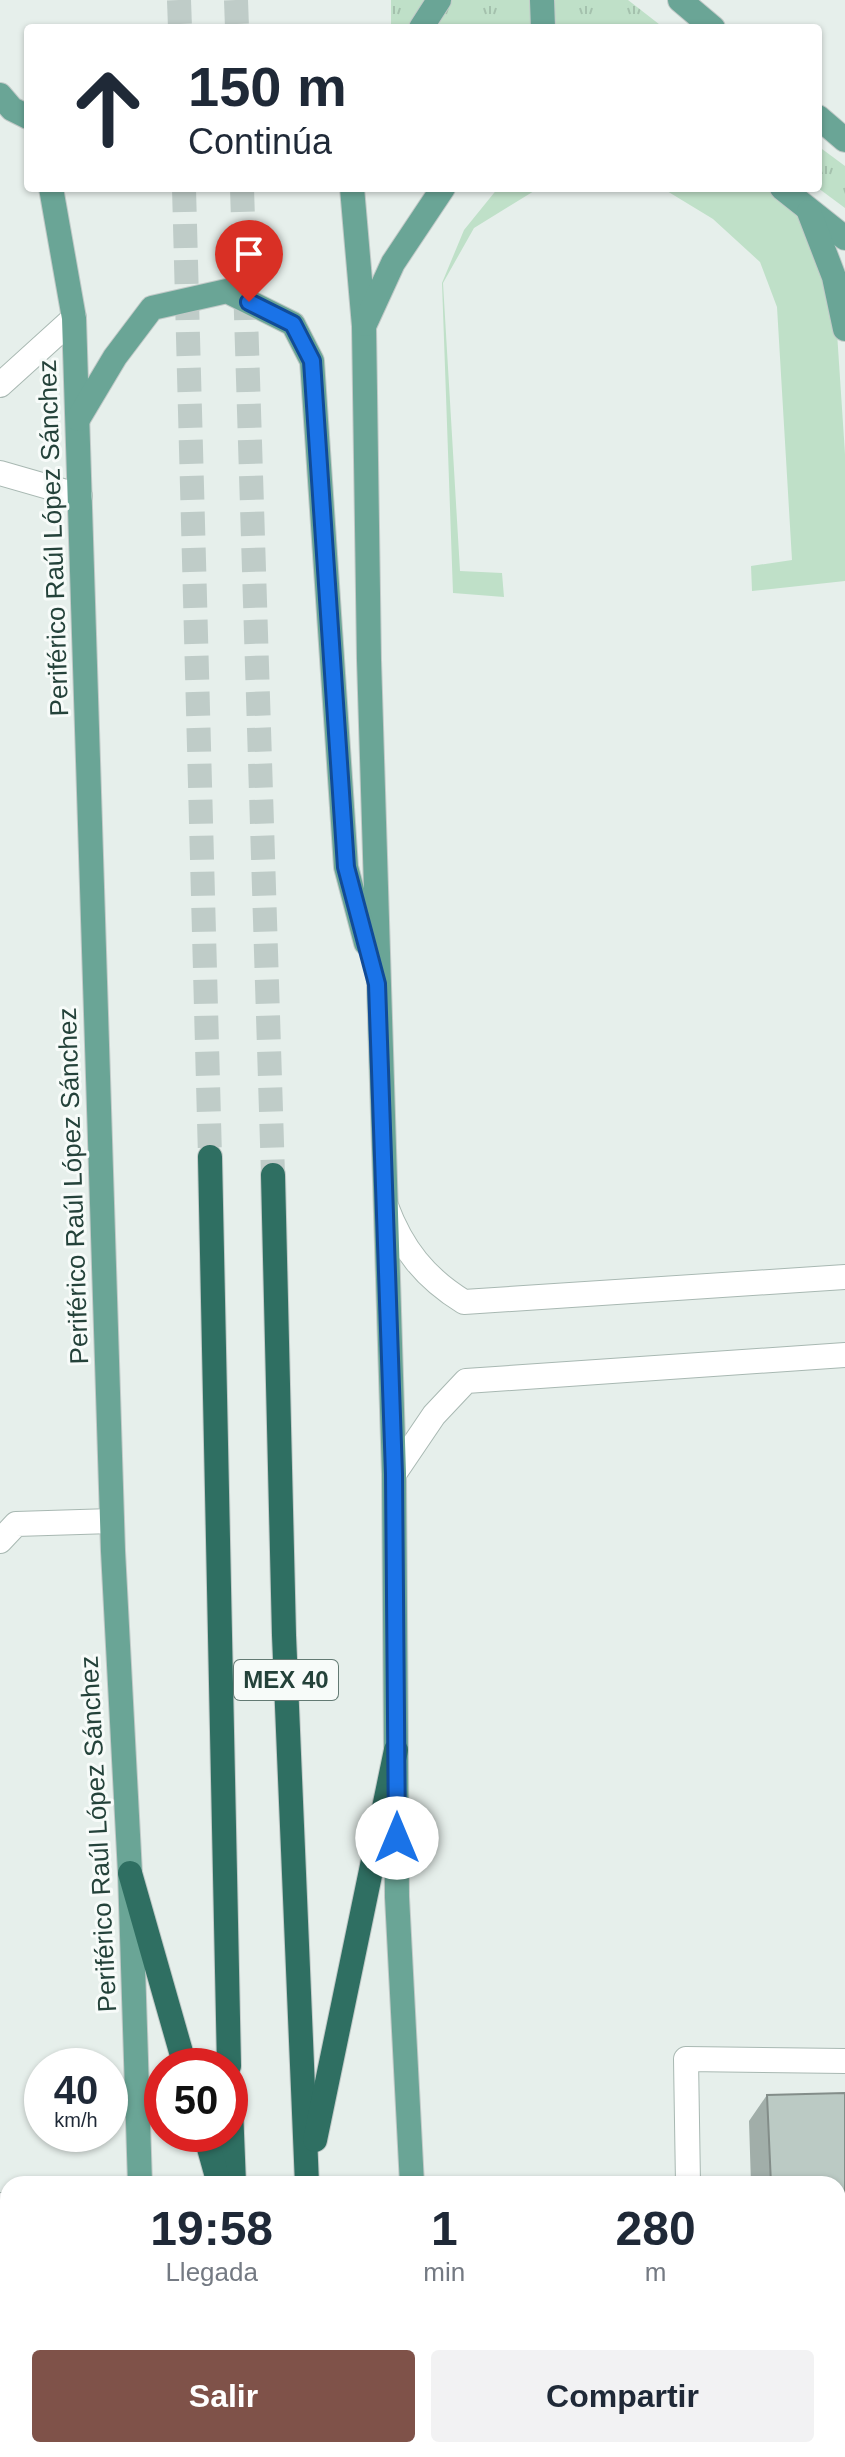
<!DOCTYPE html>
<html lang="es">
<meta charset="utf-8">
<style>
body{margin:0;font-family:Arial,sans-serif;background:#f2f2f3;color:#1f2937;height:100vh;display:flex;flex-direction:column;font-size:30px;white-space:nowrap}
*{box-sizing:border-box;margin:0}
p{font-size:26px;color:#747a83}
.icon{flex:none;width:44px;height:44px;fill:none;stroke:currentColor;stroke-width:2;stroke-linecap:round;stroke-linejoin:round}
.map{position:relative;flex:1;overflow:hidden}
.side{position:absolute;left:0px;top:2176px;width:846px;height:282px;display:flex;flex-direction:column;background:#fff;border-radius:24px 24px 0 0;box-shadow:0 2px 6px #0004}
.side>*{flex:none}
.hud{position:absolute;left:24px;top:24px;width:798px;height:168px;border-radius:8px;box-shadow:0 2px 6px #0004;background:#fff;color:#1f2937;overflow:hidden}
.speed{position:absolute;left:24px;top:2048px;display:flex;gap:16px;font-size:40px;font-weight:700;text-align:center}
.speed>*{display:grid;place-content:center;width:104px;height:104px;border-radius:50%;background:#fff;box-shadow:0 2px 6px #0004;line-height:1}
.speed small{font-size:20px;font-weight:400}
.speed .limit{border:12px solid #d22;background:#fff;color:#111}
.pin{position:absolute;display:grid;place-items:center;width:68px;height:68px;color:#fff;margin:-82px -34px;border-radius:50% 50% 50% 0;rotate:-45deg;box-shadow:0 0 8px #0007}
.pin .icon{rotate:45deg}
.me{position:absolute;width:88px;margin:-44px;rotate:0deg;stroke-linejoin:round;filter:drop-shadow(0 0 6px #0008)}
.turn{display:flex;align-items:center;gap:28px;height:168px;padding:0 32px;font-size:36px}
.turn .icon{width:104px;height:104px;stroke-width:2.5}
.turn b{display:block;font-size:56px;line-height:68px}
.eta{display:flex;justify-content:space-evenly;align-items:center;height:136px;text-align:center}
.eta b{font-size:48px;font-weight:800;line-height:56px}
.button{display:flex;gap:16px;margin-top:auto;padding:16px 32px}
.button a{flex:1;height:92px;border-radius:8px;background:#7f5249;color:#fff;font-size:32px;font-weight:800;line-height:92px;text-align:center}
.button a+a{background:#f2f2f3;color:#1f2937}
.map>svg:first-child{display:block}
.grass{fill:#bfe0c8}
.park{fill:url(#park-tufts)}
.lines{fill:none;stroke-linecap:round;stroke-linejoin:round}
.highway-tunnel{stroke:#bfccc8;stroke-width:24;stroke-dasharray:24 12;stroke-linecap:butt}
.minor-casing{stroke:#a8b8b2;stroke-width:26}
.major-casing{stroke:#c2cac8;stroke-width:26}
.highway-casing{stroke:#c2cac8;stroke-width:26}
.minor{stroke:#fff;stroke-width:24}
.major{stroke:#6aa596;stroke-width:24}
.highway{stroke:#2f6f62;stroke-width:24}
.wall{fill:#a1aea9}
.building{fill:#bbcac4;stroke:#838d89;stroke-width:2}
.route-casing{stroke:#114b97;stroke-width:20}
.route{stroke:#1a73e8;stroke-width:14}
.labels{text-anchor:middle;stroke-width:6;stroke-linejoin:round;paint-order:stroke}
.shield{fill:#f7fbf9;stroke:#637a73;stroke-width:2}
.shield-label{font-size:24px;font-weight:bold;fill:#24423a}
.street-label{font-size:26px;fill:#24423a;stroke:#f7fbf9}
</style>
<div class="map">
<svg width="845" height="2457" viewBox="0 0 845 2457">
<defs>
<pattern id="park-tufts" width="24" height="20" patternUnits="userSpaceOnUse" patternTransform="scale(2)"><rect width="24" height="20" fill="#bfe0c8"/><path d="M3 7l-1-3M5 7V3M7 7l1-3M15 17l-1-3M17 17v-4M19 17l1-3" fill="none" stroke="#a4c1ad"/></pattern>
</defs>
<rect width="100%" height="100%" fill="#e6efeb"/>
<g class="grass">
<polygon points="498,188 539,188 474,228 443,283 460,571 502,573 504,597 453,593 442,283 464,230"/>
<polygon points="662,188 773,188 783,195 833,272 845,454 845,581 752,591 751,566 792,560 777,307 760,262 713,219"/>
</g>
<g class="park">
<polygon points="391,0 628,0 664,28 391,28"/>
<polygon points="818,146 845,166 845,208 818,188"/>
</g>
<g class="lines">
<g class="highway-tunnel">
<polyline points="179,0 180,28"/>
<polyline points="236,0 237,28"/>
<polyline points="184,188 210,1157"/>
<polyline points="242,188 273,1175"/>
</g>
<g class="minor-casing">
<g id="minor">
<polyline points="0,385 74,318"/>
<polyline points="0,473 80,496"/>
<path d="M386,1206C402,1249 425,1278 464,1302L845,1277"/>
<polyline points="394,1474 434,1415 466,1381 845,1355"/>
<polyline points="0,1541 16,1524 112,1521"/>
<polyline points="688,2184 686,2059 845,2061"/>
<polyline points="0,2205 3,2457"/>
<polyline points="695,2450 695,2457"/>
<polyline points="450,2457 454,2450"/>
</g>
</g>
<g class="major-casing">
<g id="major">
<polyline points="542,0 543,28"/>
<polyline points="680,0 713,28"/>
<polyline points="421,28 439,0"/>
<polyline points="0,95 12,109 28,117"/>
<polyline points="818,117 845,140"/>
<polyline points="51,188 74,318 113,1551 130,1873 140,2184"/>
<polyline points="352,188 364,326 369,660 394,1474 397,1897 412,2184"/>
<polyline points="782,188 845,238"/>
<polyline points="809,212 834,277 845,329"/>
<polyline points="365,324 393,263 443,188"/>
<polyline points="78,419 115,357 152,308 227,291 293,324 312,361 346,867 366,943"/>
<polyline points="148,2450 148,2457"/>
<polyline points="420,2450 421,2457"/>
</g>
</g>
<g class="highway-casing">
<g id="highway">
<polyline points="210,1157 229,2066"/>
<polyline points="273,1175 284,1635 307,2184"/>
<polyline points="130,1873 185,2066"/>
<polyline points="230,2083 234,2184"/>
<polyline points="205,2134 219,2184"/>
<polyline points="315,2140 396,1750"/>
<polyline points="241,2450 241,2457"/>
<polyline points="314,2450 314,2457"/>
</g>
</g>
<use href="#minor" class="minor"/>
<use href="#major" class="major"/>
<use href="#highway" class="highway"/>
</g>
<polygon class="wall" points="845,2093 845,2457 762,2457 762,2450 838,2450 838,2184 751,2184 749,2121 767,2095"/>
<polygon class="building" points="845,2093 845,2457 781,2457 781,2450 838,2450 838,2184 771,2184 767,2095"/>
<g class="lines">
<g class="route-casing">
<polyline id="route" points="249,302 293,324 312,361 346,867 377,984 394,1474 397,1838"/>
</g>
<use href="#route" class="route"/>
</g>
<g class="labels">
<rect class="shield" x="234" y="1660" width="104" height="40" rx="6"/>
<g class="shield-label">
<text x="286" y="1688">MEX 40</text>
</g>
<g class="street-label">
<text transform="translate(53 538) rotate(-92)" y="9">Periférico Raúl López Sánchez</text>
<text transform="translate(73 1186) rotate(-92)" y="9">Periférico Raúl López Sánchez</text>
<text transform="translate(98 1834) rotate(-93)" y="9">Periférico Raúl López Sánchez</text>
</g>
</g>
</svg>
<div class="speed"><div>40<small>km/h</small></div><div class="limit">50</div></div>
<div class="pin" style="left:249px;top:302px;background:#d93025"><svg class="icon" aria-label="arrive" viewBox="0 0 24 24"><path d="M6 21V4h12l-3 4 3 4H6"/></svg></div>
<svg class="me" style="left:397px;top:1838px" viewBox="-20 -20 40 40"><circle r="19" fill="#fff"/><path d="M0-13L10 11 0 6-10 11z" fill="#1a73e8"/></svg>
<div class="hud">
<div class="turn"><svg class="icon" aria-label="ahead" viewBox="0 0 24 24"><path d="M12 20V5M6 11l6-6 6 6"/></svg><div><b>150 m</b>Continúa</div></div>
</div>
<section class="side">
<div class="eta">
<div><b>19:58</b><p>Llegada</p></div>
<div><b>1</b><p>min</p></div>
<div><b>280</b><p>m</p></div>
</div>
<div class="button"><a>Salir</a><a>Compartir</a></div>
</section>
</div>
